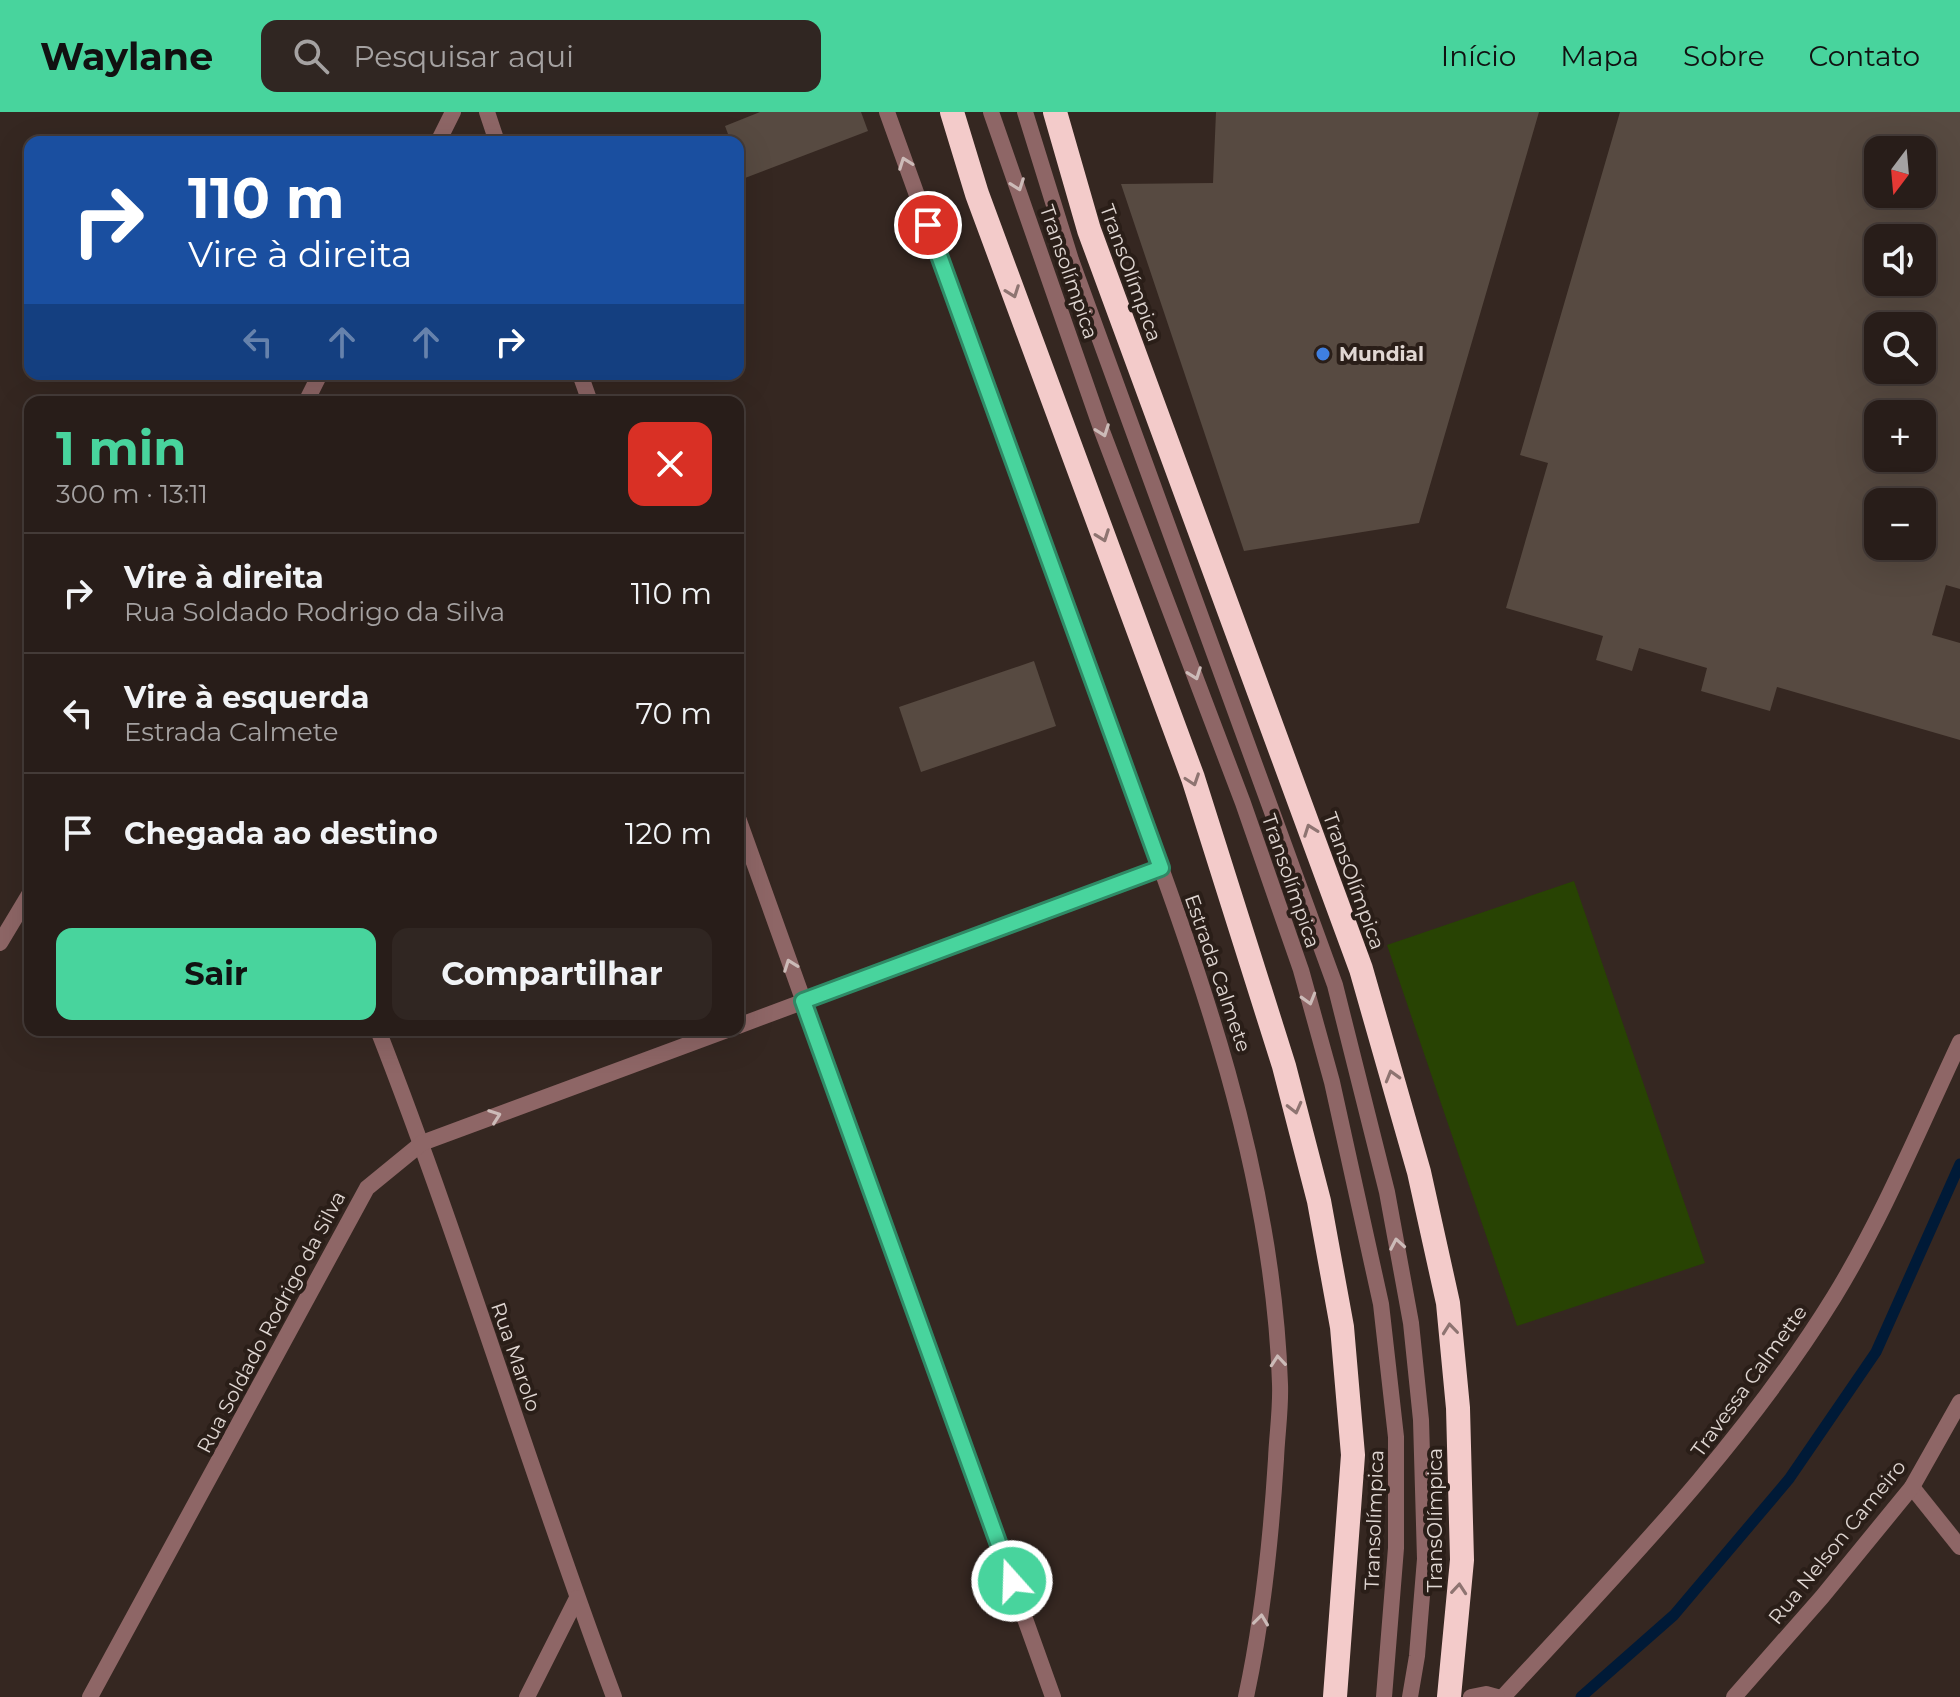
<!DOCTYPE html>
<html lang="pt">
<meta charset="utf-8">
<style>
body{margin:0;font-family:Montserrat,sans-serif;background:#302622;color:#f1f3f6;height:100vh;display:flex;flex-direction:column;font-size:30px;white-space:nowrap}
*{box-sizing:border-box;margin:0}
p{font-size:26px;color:#a5a2a2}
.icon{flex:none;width:44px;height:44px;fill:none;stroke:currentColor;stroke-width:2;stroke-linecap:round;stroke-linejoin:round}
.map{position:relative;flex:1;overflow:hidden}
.side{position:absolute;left:24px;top:284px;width:720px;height:640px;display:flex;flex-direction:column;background:#281d19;border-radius:16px;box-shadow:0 8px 32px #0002,0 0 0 2px #443b38}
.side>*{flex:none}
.guide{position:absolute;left:24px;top:24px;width:720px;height:244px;border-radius:16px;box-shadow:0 8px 32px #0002,0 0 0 2px #443b38;background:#1a4fa0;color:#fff;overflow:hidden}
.needle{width:52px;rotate:196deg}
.controls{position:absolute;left:1864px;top:24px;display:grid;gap:16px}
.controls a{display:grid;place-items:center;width:72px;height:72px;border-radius:16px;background:#281d19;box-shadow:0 8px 32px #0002,0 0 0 2px #443b38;font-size:40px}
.pin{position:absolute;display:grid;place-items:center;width:68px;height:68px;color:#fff;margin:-34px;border:4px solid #fff;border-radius:50%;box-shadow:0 2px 8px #0007}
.me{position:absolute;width:88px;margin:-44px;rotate:340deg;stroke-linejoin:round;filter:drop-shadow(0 0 6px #0008)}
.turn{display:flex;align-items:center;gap:28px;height:168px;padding:0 32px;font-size:36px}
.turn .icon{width:104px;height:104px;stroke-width:2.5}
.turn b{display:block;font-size:56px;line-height:68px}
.lanes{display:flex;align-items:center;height:76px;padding:0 32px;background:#0003;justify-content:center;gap:40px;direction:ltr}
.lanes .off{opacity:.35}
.round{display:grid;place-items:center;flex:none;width:84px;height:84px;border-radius:16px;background:#302622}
.head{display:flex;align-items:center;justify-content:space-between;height:136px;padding:0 32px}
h1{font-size:48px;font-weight:700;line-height:60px;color:#48d49d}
.primary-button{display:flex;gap:16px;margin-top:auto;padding:16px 32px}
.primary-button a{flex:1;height:92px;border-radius:16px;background:#48d49d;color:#111;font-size:32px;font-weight:700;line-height:92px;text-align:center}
.primary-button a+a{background:#302622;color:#f1f3f6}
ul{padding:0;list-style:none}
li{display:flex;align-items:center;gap:24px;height:120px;padding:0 32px;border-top:2px solid #443b38}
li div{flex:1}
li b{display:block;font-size:30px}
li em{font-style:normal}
header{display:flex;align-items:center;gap:48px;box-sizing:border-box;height:112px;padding:0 40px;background:#48d49d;color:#111}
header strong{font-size:38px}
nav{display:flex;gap:44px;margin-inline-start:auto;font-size:28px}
.search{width:560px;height:72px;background:#302622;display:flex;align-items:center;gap:20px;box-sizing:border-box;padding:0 28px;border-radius:16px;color:#a5a2a2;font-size:30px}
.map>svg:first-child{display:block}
.green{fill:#284303}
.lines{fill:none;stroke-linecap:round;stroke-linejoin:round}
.stream{stroke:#001a37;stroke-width:11}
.building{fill:#574a41;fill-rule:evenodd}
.service{stroke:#8e6666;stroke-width:16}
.minor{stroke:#8e6666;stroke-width:16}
.tertiary{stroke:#8e6666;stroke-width:16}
.motorway{stroke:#f3cbca;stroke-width:24}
.oneway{stroke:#ccbbb8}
.oneway2{stroke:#8e7471}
.route-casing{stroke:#2f8a66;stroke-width:20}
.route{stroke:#48d49d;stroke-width:14}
.shop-dot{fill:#3f7fe0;stroke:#2a1e18;stroke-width:3}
.labels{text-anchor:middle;stroke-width:8;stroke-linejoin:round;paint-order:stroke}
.street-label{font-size:20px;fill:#e0d7d3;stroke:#2a1e18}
.poi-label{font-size:20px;font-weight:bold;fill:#e0d7d3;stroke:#2a1e18;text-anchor:start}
</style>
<header>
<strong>Waylane</strong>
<div class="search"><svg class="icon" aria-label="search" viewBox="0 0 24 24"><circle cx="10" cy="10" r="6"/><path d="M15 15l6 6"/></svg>Pesquisar aqui</div>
<nav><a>Início</a><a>Mapa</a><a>Sobre</a><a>Contato</a></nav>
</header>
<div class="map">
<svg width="1960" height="1585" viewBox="0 0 1960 1585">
<rect width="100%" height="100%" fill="#352721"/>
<polygon class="green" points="1574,769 1705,1151 1517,1214 1387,833"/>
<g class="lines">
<polyline class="stream" points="1581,1585 1674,1503 1789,1367 1876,1240 1960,1052"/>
</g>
<g class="building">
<polygon points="760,0 861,0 868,19 745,66 738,48 738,30 731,30 725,14"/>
<polygon points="1216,0 1539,0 1419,411 1244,439 1121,72 1213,71"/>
<path d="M1620,0H1960V477L1946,473L1932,523L1960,531V628L1777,575L1770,599L1701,579L1707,556L1639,536L1632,559L1596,548L1603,524L1506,496L1548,351L1520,343ZM1878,38H1922V82H1878ZM1878,126H1922V170H1878ZM1878,214H1922V258H1878ZM1878,302H1922V346H1878ZM1878,390H1922V434H1878Z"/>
<polygon points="1034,549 1056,614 921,660 899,595"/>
</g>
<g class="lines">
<g class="service">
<polyline points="991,0 1102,319 1243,691 1301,858 1332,970 1381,1192 1396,1325 1396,1436 1384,1585"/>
<polyline points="1025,0 1071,148 1335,873 1387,1080 1411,1211 1421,1308 1425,1447 1417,1544 1410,1585"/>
</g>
<g class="minor">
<polyline points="487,0 497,30"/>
<path d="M887,0C956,190 1023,380 1093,570C1175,797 1272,1027 1280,1272C1281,1297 1277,1322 1276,1347C1271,1427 1263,1506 1246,1585"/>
<polyline points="438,30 453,0"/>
<polyline points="580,262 590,290"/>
<polyline points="306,290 320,262"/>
<polyline points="738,706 1053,1585"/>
<polyline points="0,831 30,781"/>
<polyline points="738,914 1161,756"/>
<path d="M378,918C464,1138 531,1364 614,1585"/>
<polyline points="1912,1375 1960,1435"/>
<polyline points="90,1585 367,1076 422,1031 727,918"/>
<polyline points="527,1585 577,1486"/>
<path d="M1503,1585C1620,1458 1742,1334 1834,1185C1883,1105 1920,1015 1960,930"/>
<polyline points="1734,1585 1822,1485 1912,1375 1960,1290"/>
</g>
<polyline class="tertiary" points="1471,1585 1486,1582 1497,1585"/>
<g class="motorway">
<polyline points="952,0 977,82 1193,666 1284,954 1319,1089 1342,1215 1353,1343 1335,1585"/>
<polyline points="1055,0 1089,118 1361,857 1419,1060 1448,1191 1458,1296 1462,1448 1449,1585"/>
</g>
</g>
<defs><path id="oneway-chevron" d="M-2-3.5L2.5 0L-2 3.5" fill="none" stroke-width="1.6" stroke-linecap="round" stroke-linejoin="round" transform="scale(2)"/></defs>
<g class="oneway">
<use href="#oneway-chevron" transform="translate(905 51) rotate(-110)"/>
<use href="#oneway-chevron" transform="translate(1018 73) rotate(70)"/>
<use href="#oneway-chevron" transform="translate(1103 319) rotate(70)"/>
<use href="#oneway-chevron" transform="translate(1195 562) rotate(70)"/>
<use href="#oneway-chevron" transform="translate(790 853) rotate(-110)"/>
<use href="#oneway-chevron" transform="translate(1309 887) rotate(74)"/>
<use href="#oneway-chevron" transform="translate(495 1004) rotate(-20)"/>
<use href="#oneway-chevron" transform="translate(1397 1132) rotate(-100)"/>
<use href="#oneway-chevron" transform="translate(1278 1249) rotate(-95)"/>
<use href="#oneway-chevron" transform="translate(1261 1508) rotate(-83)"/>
</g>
<g class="oneway2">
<use href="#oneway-chevron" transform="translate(1013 180) rotate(70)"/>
<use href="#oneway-chevron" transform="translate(1103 424) rotate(70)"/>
<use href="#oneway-chevron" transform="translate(1193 668) rotate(71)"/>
<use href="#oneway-chevron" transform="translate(1310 718) rotate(-110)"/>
<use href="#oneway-chevron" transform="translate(1392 964) rotate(-106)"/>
<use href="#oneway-chevron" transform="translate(1295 996) rotate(76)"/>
<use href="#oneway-chevron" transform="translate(1450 1217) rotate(-96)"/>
<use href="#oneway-chevron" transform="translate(1459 1477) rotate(-85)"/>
</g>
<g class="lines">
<g class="route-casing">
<polyline id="route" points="928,113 1161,756 803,889 1012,1469"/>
</g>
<use href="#route" class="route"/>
</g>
<circle class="shop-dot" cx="1323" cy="242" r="8"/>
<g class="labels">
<g class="street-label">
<text transform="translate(1069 160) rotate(71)" y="7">Transolímpica</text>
<text transform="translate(1131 161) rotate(70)" y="7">TransOlímpica</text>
<text transform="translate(1291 769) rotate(71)" y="7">Transolímpica</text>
<text transform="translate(1354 769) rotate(70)" y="7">TransOlímpica</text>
<text transform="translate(1218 861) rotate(71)" y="7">Estrada Calmete</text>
<text transform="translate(271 1210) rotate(-62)" y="7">Rua Soldado Rodrigo da Silva</text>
<text transform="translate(516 1245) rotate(71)" y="7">Rua Marolo</text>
<text transform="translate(1749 1269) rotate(-54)" y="7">Travessa Calmette</text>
<text transform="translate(1374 1408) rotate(-88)" y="7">Transolímpica</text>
<text transform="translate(1435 1408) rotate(-90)" y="7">TransOlímpica</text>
<text transform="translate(1837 1430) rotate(-51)" y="7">Rua Nelson Cameiro</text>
</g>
<g class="poi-label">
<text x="1339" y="249">Mundial</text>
</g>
</g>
</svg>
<div class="controls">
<a><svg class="needle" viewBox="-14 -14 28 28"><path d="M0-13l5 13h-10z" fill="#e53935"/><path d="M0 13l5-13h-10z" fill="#a5a2a2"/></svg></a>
<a><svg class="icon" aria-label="sound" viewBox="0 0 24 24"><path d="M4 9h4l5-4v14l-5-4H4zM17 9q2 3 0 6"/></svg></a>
<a><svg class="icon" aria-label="search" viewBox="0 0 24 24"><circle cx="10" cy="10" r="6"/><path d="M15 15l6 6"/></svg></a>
<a>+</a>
<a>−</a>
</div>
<div class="pin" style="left:928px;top:113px;background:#d93025"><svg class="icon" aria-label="arrive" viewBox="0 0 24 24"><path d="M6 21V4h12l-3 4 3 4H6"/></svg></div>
<svg class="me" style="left:1012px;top:1469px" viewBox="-20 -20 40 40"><circle r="17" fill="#48d49d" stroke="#fff" stroke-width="3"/><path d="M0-11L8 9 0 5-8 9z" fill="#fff"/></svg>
<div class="guide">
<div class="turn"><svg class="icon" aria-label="right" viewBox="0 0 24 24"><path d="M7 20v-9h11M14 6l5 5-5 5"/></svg><div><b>110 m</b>Vire à direita</div></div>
<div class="lanes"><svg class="icon off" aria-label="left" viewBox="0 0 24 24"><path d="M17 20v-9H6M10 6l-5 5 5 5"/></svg><svg class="icon off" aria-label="ahead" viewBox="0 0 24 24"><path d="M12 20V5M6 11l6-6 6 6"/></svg><svg class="icon off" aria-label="ahead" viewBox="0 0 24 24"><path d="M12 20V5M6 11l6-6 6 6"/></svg><svg class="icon" aria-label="right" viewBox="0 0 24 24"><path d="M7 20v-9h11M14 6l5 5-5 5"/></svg></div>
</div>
<section class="side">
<div class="head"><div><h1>1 min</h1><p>300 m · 13:11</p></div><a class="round" style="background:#d93025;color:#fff"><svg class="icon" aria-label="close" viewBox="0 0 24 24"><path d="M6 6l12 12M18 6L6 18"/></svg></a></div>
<ul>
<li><svg class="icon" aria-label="right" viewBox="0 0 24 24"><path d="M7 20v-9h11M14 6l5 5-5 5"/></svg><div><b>Vire à direita</b><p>Rua Soldado Rodrigo da Silva</p></div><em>110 m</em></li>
<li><svg class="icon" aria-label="left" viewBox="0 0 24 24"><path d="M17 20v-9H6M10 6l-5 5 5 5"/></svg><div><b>Vire à esquerda</b><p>Estrada Calmete</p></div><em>70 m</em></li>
<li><svg class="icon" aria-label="arrive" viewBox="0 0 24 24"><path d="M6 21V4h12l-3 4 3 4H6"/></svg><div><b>Chegada ao destino</b></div><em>120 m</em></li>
</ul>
<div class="primary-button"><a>Sair</a><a>Compartilhar</a></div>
</section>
</div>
